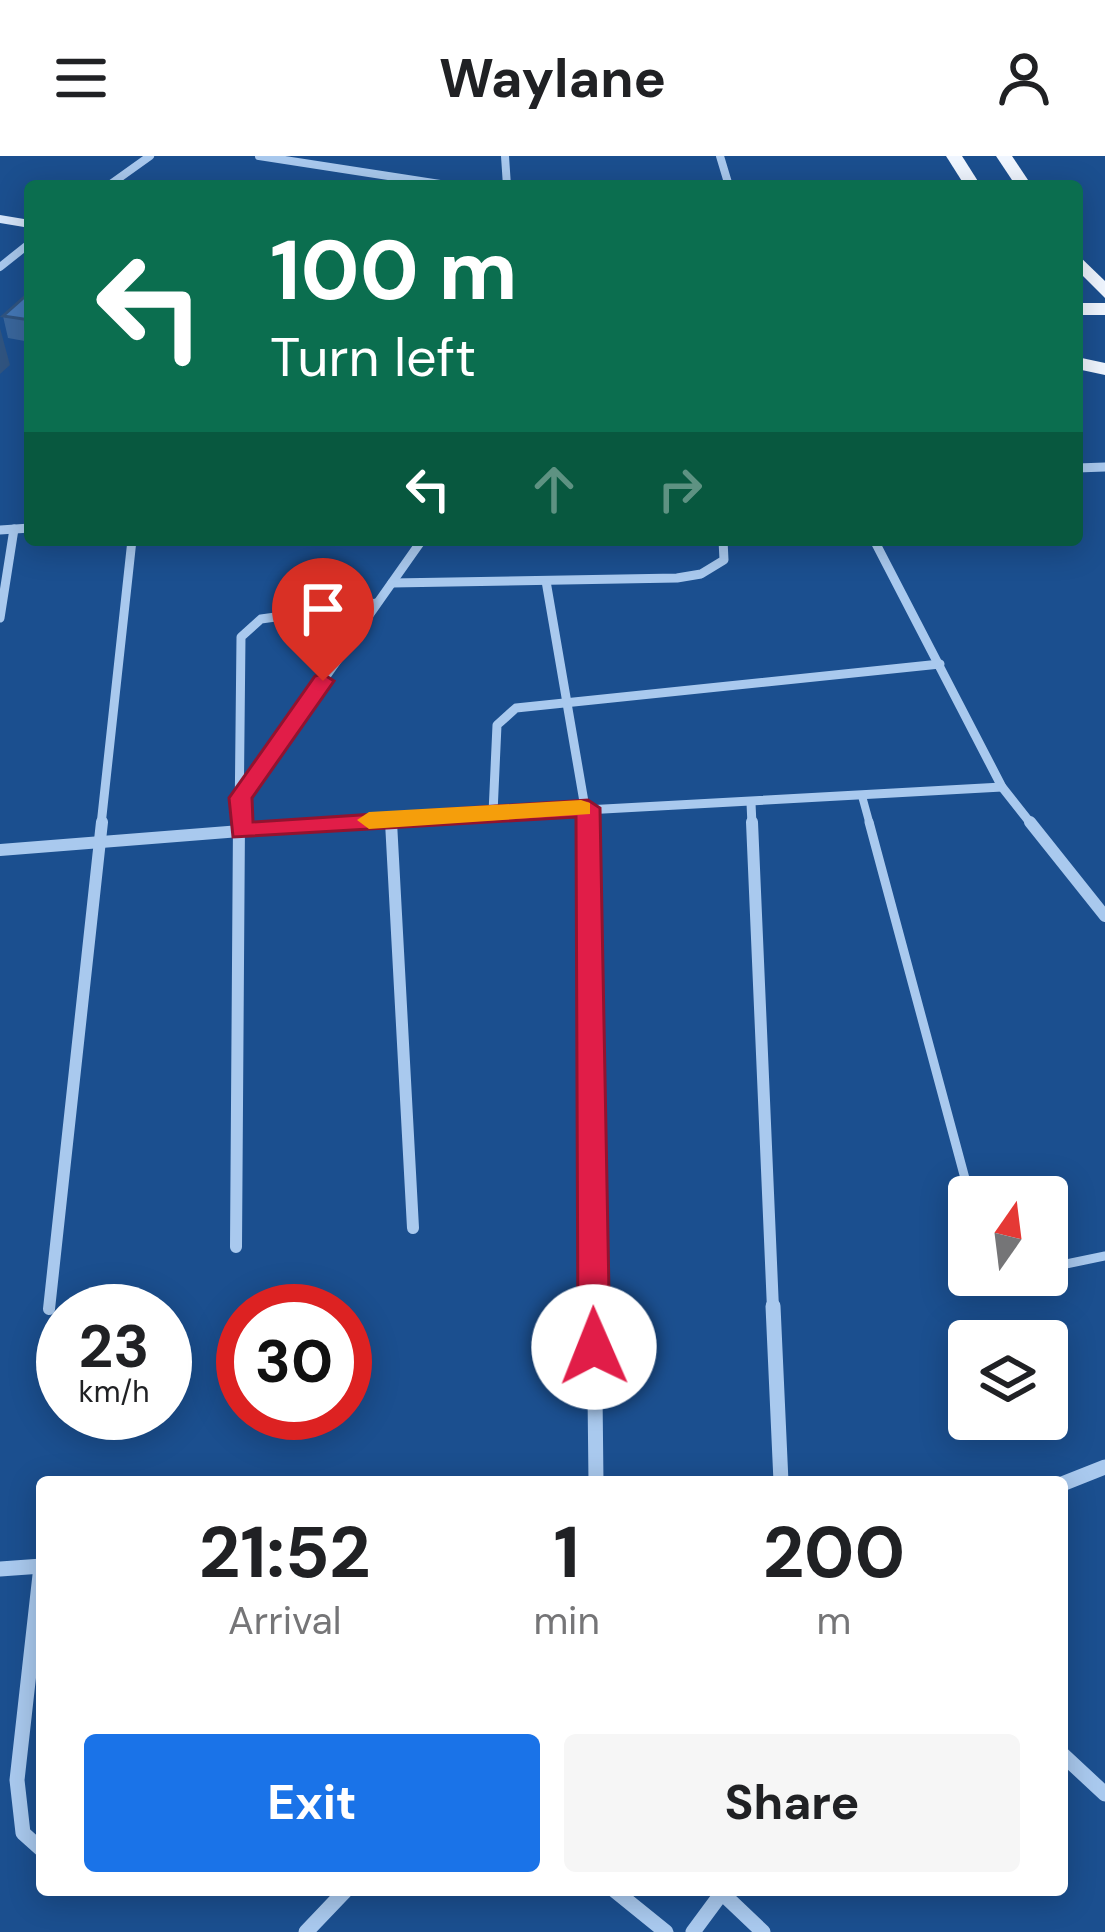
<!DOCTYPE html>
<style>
body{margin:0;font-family:"DM Sans",sans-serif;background:#f6f6f6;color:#202124;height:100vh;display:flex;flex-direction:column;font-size:45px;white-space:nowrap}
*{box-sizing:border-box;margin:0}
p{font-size:39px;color:#757577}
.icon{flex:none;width:66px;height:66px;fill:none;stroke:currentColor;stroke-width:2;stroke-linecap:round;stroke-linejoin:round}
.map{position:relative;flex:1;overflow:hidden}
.sheet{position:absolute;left:36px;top:1320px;width:1032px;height:420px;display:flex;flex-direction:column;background:#fff;border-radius:12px;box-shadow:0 6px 30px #0003}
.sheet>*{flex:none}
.guide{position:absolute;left:24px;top:24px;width:1059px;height:366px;border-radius:12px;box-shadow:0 6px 30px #0003;background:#0b6e4f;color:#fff;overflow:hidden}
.needle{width:78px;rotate:14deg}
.fabs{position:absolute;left:948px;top:1020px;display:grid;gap:24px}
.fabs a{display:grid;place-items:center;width:120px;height:120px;border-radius:12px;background:#fff;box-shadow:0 6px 30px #0003;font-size:60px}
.speed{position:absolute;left:36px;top:1128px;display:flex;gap:24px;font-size:60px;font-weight:700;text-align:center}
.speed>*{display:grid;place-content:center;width:156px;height:156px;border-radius:50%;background:#fff;box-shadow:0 6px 30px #0003;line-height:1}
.speed small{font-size:30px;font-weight:400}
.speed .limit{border:18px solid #d22;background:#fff;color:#111}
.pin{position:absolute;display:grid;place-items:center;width:102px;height:102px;color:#fff;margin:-123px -51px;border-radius:50% 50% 50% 0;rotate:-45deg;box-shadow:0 0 12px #0007}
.pin .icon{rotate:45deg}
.me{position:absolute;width:132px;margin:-66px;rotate:359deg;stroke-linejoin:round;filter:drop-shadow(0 0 9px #0008)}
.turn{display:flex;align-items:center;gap:42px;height:252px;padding:0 48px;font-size:54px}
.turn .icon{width:156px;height:156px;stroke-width:2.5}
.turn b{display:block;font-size:84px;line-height:102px}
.lanes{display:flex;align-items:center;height:114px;padding:0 48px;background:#0003;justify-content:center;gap:60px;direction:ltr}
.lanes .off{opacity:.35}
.eta{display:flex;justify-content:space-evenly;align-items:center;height:204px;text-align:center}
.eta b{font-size:72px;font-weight:700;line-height:84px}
.action{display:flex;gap:24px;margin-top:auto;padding:24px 48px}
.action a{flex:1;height:138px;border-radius:12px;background:#1a73e8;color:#fff;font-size:48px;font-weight:700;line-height:138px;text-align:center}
.action a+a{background:#f6f6f6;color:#202124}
header{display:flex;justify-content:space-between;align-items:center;height:156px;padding:0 48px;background:#fff;font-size:54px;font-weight:700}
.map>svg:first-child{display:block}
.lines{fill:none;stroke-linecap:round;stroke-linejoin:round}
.lane-far1{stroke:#a9c9ee;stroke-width:8}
.lane{stroke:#a9c9ee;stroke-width:9}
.street-far3{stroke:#a9c9ee;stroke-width:8}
.street-far2{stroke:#a9c9ee;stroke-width:9}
.street-far1{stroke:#a9c9ee;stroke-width:12}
.street{stroke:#a9c9ee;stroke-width:15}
.secondary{fill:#d6e6fa;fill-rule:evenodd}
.primary{fill:#f0f6ff;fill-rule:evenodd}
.wall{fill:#3a679d}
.shaded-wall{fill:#305480}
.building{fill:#4478b7;stroke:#305480;stroke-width:3}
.route{fill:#e11d48;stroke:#92132f;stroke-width:3}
.slow{fill:#f59e0b}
</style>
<header><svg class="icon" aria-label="menu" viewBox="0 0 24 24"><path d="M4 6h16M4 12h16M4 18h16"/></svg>Waylane<svg class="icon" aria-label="person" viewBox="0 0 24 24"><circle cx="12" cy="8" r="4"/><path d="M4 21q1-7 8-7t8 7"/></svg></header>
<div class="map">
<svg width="1105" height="1776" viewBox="0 0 1105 1776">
<rect width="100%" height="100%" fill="#1b4f8f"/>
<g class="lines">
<polyline class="lane-far1" points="862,640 870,669"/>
<g class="lane">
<polyline points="869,666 970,1041"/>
<polyline points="1047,1112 1105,1100"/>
</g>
<g class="street-far3">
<polyline points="259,0 453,30"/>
<polyline points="505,0 507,30"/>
<polyline points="720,0 729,30"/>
<polyline points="108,30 150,0"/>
<polyline points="0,111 30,87"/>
</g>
<g class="street-far2">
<polyline points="1077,312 1105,311"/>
<polyline points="0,374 30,372"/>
<polyline points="874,384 1002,631 1032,669"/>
<polyline points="546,425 588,669"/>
<polyline points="392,427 677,422 701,418 724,404 723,384"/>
<polyline points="0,462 14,373"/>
<polyline points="241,641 422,384"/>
<polyline points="751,647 752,669"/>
<polyline points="493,657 497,569 516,552 940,508"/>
<polyline points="391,663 391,669"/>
<polyline points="101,669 132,384"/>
<polyline points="239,669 241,481 261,463 377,447"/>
<polyline points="315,669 1002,631"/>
</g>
<g class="street-far1">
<polyline points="391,666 413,1072"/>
<polyline points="588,666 594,1153"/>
<polyline points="752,666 773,1153"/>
<polyline points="1030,666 1105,760"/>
<polyline points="0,694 353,666"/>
<polyline points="236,1091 239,666"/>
<polyline points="49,1153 102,666"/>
</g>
<g class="street">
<polyline points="594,1150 596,1326"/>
<polyline points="773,1150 781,1326"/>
<polyline points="1062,1328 1105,1311"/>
<polyline points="41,1410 17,1624 23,1677 42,1694"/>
<polyline points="0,1413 42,1410"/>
<polyline points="1062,1598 1105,1638"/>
<polyline points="614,1734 666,1776"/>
<polyline points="722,1737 763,1776"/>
<polyline points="306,1776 346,1734"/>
<polyline points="693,1776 724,1734"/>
</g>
<polygon class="secondary" points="0,59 30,64 30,72 0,67"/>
<g class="primary">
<polygon points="946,0 962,0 981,30 965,30"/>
<polygon points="996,0 1012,0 1032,30 1016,30"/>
<polygon points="1077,98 1105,125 1105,142 1077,114"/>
<rect x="1077" y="147" width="28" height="12"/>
<polygon points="1077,201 1105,207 1105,219 1077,213"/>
</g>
</g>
<polygon class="wall" points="30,136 30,186 8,182 3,160"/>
<polygon class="shaded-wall" points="0,172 10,209 0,218"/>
<polygon class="building" points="30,136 30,164 3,160"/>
<polygon class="route" points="323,518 334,525 252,642 253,666 588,644 600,652 610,1191 605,1201 583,1201 578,1191 576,661 233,681 229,642 315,520"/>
<polygon class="slow" points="581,644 590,647 590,658 369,673 357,664 369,656"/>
</svg>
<div class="fabs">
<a><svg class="needle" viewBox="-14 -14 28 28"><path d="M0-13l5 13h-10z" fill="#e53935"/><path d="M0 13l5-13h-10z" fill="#757577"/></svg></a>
<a><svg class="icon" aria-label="layers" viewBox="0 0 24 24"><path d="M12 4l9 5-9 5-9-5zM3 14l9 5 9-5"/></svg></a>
</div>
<div class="speed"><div>23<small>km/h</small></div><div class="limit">30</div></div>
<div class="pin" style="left:323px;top:525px;background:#d93025"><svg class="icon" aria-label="arrive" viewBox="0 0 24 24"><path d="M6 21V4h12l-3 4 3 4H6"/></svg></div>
<svg class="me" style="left:594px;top:1191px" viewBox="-20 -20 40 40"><circle r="19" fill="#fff"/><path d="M0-13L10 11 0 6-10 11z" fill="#e11d48"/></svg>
<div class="guide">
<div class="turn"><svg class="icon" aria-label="left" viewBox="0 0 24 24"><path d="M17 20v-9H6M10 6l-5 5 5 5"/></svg><div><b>100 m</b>Turn left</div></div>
<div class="lanes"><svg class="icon" aria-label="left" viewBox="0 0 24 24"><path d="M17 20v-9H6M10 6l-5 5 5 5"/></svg><svg class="icon off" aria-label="ahead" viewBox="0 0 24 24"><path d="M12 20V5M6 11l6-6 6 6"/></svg><svg class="icon off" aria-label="right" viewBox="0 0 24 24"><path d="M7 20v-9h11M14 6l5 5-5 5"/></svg></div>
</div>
<section class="sheet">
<div class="eta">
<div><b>21:52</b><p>Arrival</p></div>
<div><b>1</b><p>min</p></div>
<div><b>200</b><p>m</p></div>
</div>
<div class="action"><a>Exit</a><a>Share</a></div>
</section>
</div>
